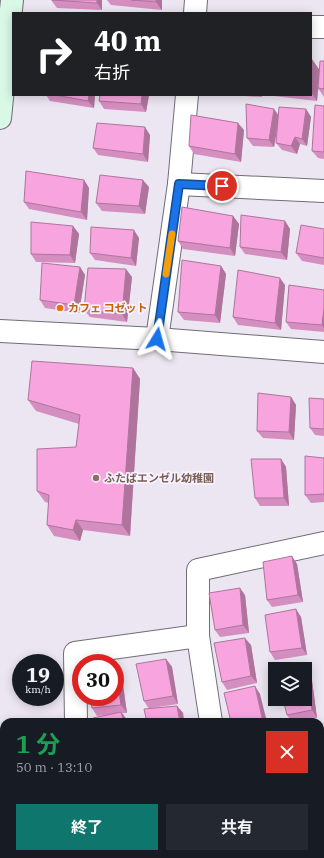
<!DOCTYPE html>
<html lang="ja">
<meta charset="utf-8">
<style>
body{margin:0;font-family:"IBM Plex Serif","Noto Sans JP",serif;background:#242831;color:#f1f3f6;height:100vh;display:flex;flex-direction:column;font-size:15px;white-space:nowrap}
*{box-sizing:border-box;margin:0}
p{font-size:13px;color:#9ea1a6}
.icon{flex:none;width:22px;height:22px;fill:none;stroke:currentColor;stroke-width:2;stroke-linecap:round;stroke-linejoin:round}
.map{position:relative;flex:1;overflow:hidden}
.sheet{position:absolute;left:0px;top:718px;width:324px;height:140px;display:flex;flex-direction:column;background:#171b24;border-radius:12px 12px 0 0;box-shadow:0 2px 10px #0003}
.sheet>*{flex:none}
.hud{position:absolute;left:12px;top:12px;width:300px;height:84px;border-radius:0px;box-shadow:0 2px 10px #0003;background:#202124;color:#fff;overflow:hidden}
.buttons{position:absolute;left:268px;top:662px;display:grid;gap:8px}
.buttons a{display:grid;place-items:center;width:44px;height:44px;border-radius:0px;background:#171b24;box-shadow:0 2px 10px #0003;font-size:20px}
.speed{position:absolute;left:12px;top:654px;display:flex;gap:8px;font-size:20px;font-weight:700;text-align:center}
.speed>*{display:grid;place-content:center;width:52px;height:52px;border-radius:50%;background:#171b24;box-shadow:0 2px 10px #0003;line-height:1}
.speed small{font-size:10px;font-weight:400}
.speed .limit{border:6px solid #d22;background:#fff;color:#111}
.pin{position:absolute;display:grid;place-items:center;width:34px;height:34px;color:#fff;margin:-17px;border:2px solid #fff;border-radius:50%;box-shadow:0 1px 4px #0007}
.me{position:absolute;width:44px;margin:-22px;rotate:8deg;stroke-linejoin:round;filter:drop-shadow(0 0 3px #0008)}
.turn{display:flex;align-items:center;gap:14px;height:84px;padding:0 16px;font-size:18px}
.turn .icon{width:52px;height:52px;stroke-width:2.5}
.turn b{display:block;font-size:28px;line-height:34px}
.round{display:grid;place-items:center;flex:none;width:42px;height:42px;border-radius:0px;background:#242831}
.head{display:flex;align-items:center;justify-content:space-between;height:68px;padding:0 16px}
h1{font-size:24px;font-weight:700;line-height:30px;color:#1e9e55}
.button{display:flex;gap:8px;margin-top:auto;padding:8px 16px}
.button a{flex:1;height:46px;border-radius:0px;background:#0f766e;color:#fff;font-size:16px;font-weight:700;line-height:46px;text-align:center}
.button a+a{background:#242831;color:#f1f3f6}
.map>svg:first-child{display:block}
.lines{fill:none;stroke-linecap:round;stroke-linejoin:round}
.street-casing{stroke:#716c76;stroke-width:24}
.secondary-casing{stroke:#716c76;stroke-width:24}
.street{stroke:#fff;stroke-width:22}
.secondary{stroke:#d9f8e6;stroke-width:22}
.wall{fill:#d58ec0}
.shaded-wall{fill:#ae749c}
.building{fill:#f8a5df;stroke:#ae749c}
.route-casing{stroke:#114b97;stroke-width:10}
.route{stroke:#1a73e8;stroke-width:7}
.slow{stroke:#f59e0b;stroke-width:7}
.food-dot{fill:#e8710a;stroke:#f8f3ff;stroke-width:1.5}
.education-dot{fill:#8d6e63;stroke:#f8f3ff;stroke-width:1.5}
.labels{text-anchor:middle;stroke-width:3.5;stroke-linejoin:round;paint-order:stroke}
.food-label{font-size:11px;font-weight:bold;fill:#c56008;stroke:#f8f3ff;text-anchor:start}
.education-label{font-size:11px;font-weight:bold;fill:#785e54;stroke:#f8f3ff;text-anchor:start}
</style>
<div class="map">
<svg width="324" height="858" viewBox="0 0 324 858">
<rect width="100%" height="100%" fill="#ebe6f1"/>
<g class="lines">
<g class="street-casing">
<g id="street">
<polyline points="195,13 196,0"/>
<polyline points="311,27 324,27"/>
<polyline points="179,184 324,191"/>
<polyline points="0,331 157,339 324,352"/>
<polyline points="157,339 179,184 187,95"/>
<polyline points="76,722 75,653 198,636"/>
<polyline points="211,722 198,636 198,570 324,543"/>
<polyline points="104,854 105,858"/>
<polyline points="253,854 255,858"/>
</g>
</g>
<g class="secondary-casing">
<polyline id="secondary" points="0,118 12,0"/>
</g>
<use href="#street" class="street"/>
<use href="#secondary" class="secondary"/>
</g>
<g class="wall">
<polygon points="51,0 102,0 102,10 57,8"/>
<polygon points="107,0 162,0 162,10 111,5"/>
<polygon points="311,59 319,69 324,61 324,97 318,88 317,101 274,96 273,95 311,95"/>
<polygon points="46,95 95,95 94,108 50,101"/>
<polygon points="100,95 149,95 146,112 104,109 99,101"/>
<polygon points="228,95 262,95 262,97"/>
<polygon points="324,106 324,159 318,158 312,151"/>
<polygon points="306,109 311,117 307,146 300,144 297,154 282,150 276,143 278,123 274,147 253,146 247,138 278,116"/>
<polygon points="244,130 241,162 194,154 189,146"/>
<polygon points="150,135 148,162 98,155 93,148"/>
<polygon points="84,180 89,188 87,220 29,209 24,202"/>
<polygon points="149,187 145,214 102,211 96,203"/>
<polygon points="233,216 239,224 235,256 183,249 178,241"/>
<polygon points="285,221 290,229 287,260 245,254 240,247"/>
<polygon points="73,226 79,234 75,263 36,262 31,254"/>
<polygon points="324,229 324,265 302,261 296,253"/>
<polygon points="139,238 136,266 95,260 90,253"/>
<polygon points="221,266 226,274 220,323 184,320 178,312"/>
<polygon points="80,267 85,275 79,313 45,308 40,300"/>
<polygon points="132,277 127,322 90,317 84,310"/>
<polygon points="285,285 281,330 238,325 233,317"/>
<polygon points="324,290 324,332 291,329 286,322"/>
<polygon points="133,368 140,379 130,536 83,530 80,541 54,536 47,525 49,503 45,502 37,491 76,447 79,424 36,411 28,400"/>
<polygon points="291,397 296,405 294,440 263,438 257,431"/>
<polygon points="324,399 324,436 315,435 310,428"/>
<polygon points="324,458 324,502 311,503 305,495"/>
<polygon points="281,459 286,467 289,506 260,506 255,498"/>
<polygon points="297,564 303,602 272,607 267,600"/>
<polygon points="245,595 249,633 220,637 215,630"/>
<polygon points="301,617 307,655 275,660 270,652"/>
<polygon points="251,645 257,683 227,690 222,682"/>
<polygon points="166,659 172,667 178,704 151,708 177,706 183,713 184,722 147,722 149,709 144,701"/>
<polygon points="306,666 311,673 317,718 292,722 287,715"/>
<polygon points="122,678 127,713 122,713 127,720 127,722 94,722 114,714 97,716 92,708"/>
<polygon points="320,729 323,734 324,736 324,780 320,781"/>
<polygon points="184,854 221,854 222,858 186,858"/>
<polygon points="273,854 280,854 275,856"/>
</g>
<g class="shaded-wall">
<polygon points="97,0 102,0 102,10 97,3"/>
<polygon points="156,0 162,0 162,10 156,2"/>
<polygon points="312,59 320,71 317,101 311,92 311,68"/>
<polygon points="89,95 95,95 94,108 88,101"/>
<polygon points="142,95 149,95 146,112 141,104"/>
<polygon points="274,109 279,116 274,147 269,140"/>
<polygon points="306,109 311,117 307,146 302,139"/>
<polygon points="238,123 244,130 241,162 235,154"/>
<polygon points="145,127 150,135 148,162 143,154"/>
<polygon points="295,137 300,144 297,154 291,146"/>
<polygon points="84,180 89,188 87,220 81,212"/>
<polygon points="143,180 149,187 145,214 139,206"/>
<polygon points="233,216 239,224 235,256 230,248"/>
<polygon points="285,221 290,229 287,260 281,252"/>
<polygon points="73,226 79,234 75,263 70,255"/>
<polygon points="134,230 139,238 136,266 131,258"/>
<polygon points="221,266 226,274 220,323 215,315"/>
<polygon points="80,267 85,275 79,313 74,305"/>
<polygon points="126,269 132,277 127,322 122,314"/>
<polygon points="280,278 285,285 281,330 275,323"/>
<polygon points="324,308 324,328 322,325"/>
<polygon points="133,368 140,379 130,536 122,525"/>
<polygon points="291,397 296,405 294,440 289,432"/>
<polygon points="281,459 286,467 289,506 284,498"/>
<polygon points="76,520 83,530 80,541 73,530"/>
<polygon points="292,556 297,564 303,602 298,595"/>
<polygon points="240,588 245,595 249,633 243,625"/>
<polygon points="296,609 301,617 307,655 302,648"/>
<polygon points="245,638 251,645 257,683 251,676"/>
<polygon points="166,659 172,667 178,704 173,696"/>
<polygon points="306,666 311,673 317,718 312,710"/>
<polygon points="116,670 122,678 127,713 121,705"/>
<polygon points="255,686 260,694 267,722 263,722"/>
<polygon points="177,706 183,713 184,722 180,722"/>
<polygon points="121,712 127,720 127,722 124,722"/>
<polygon points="320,729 323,734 324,736 324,749 320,734"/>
<polygon points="164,854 166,854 168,858 165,858"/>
</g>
<g class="building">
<polygon points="52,0 97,0 97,3"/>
<polygon points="131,0 156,0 156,2"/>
<polygon points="320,61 324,61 324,89 318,88"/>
<polygon points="55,95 89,95 88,101"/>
<polygon points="100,95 142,95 141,104 99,101"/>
<polygon points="246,104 274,109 269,140 247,138"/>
<polygon points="315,105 324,106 324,152 312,151"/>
<polygon points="279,107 306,109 302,139 295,137 291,146 276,143"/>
<polygon points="191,115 238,123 235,154 189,146"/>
<polygon points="97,123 145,127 143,154 93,148"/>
<polygon points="26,171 84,180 81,212 24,202"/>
<polygon points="100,175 143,180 139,206 96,203"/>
<polygon points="182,207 233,216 230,248 178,241"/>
<polygon points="241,215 285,221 281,252 240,247"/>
<polygon points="31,222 73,226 70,255 31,254"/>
<polygon points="301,225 324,229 324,258 296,253"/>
<polygon points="91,227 134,230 131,258 90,253"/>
<polygon points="182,260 221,266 215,315 178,312"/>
<polygon points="42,263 80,267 74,305 40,300"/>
<polygon points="88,268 126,269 122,314 84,310"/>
<polygon points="238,270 280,278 275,323 233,317"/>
<polygon points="289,285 324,290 324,308 322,325 286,322"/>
<polygon points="32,361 133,368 122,525 76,520 73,530 47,525 49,495 37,491 37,449 76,447 80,415 28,400"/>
<polygon points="258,393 291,397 289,432 257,431"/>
<polygon points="309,398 324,399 324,429 310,428"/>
<polygon points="305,456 324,458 324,494 305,495"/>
<polygon points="251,459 281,459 284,498 255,498"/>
<polygon points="292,556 298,595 267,600 263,562"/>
<polygon points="240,588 243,625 215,630 209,593"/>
<polygon points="296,609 302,648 270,652 265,615"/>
<polygon points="245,638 251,676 222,682 214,643"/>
<polygon points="166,659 173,696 144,701 136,664"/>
<polygon points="306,666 312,710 287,715 283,699 305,699 305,669 287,669"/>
<polygon points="116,670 121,705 92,708 90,697 115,697 115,671"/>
<polygon points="255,686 263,722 231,722 224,693"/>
<polygon points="177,706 180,722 147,722 144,709"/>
<polygon points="121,712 124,722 94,722 93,718"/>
<polygon points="320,734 324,749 324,770 320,772"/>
<polygon points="324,784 324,830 322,831 320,825 320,785"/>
<polygon points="132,854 164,854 165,858 134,858"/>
<polygon points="184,854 209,854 199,858 186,858"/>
</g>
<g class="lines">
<g class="route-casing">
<polyline id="route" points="157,339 179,184 222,186"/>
</g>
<use href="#route" class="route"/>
<polyline class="slow" points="166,274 172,234"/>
</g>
<circle class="food-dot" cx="60" cy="308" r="4"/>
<circle class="education-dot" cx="96" cy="478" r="4"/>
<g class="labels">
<g class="food-label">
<text x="68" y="312">カフェ コゼット</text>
</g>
<g class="education-label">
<text x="104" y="482">ふたばエンゼル幼稚園</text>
</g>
</g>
</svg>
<div class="buttons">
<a><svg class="icon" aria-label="layers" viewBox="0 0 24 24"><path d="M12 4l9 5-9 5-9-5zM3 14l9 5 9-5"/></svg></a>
</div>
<div class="speed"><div>19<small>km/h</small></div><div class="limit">30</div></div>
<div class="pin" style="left:222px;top:186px;background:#d93025"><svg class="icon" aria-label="arrive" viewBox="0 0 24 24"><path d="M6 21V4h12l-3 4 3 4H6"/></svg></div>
<svg class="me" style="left:157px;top:339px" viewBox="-20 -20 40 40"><path d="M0-17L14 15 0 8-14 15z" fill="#1a73e8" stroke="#fff" stroke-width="4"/></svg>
<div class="hud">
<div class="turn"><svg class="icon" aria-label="right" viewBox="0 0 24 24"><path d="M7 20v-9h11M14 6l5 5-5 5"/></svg><div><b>40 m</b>右折</div></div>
</div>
<section class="sheet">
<div class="head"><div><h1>1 分</h1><p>50 m · 13:10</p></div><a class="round" style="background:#d93025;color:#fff"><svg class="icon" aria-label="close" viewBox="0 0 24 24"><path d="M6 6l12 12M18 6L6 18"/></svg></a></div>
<div class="button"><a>終了</a><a>共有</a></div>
</section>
</div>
